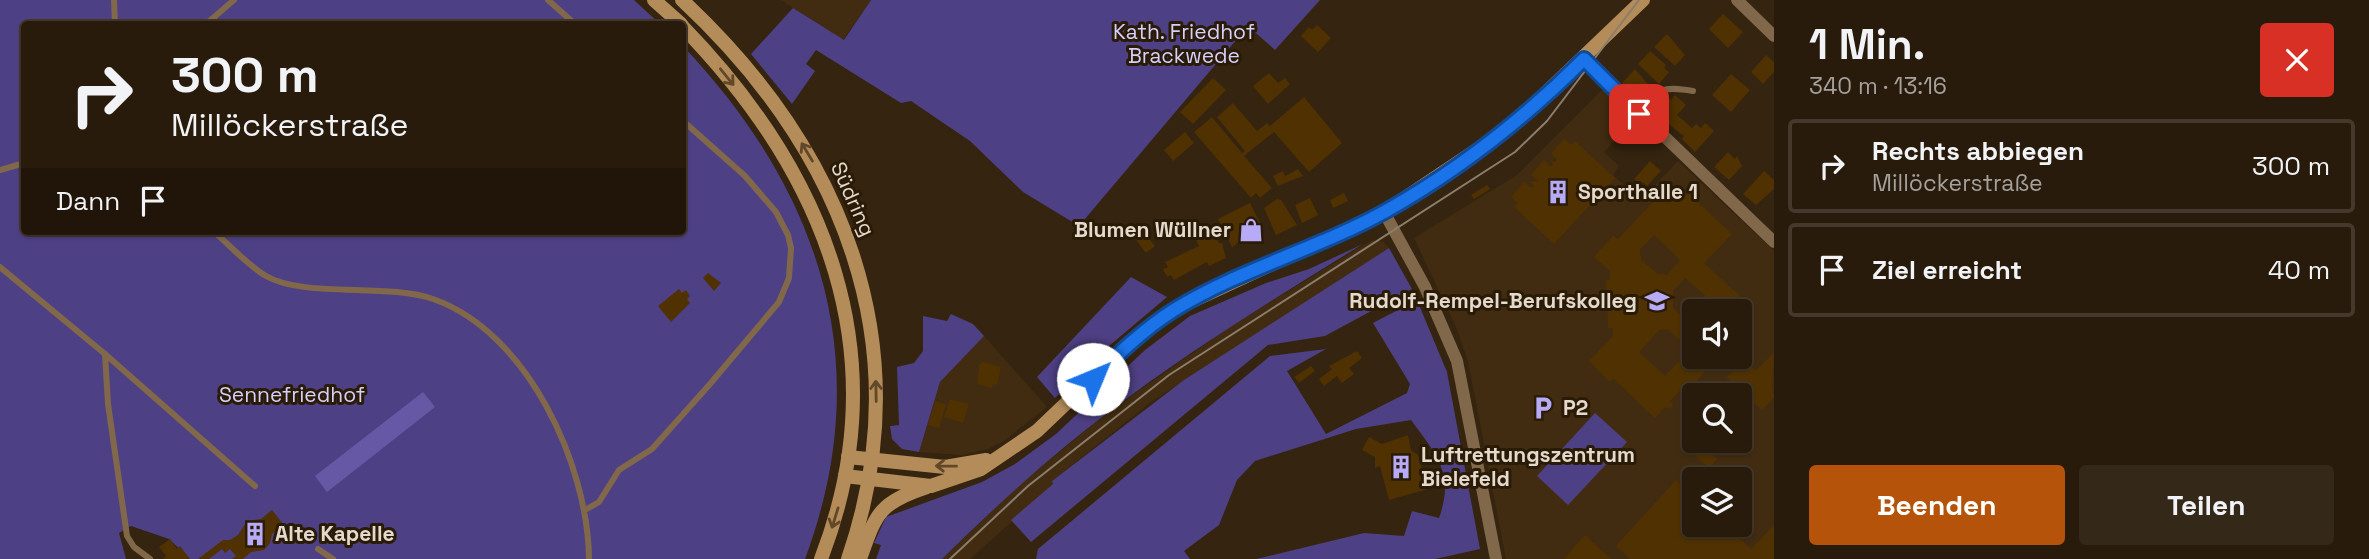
<!DOCTYPE html>
<html lang="de">
<meta charset="utf-8">
<style>
body{margin:0;font-family:"Space Grotesk",sans-serif;background:#342819;color:#f1f3f6;height:100vh;display:flex;flex-direction:column;font-size:26px;white-space:nowrap}
*{box-sizing:border-box;margin:0}
p{font-size:23px;color:#a5a19d}
.icon{flex:none;width:38px;height:38px;fill:none;stroke:currentColor;stroke-width:2;stroke-linecap:round;stroke-linejoin:round}
.map{position:relative;flex:1;overflow:hidden}
.side{display:flex;flex-direction:column;background:#281b0b;width:595px}
.side>*{flex:none}
.guide{position:absolute;left:21px;top:21px;width:665px;height:214px;border-radius:7px;box-shadow:0 2px 5px #0004,0 0 0 2px #44392c;background:#281b0b;color:#f1f3f6;overflow:hidden}
.tools{position:absolute;left:1682px;top:299px;display:grid;gap:14px}
.tools a{display:grid;place-items:center;width:70px;height:70px;border-radius:7px;background:#281b0b;box-shadow:0 2px 5px #0004,0 0 0 2px #44392c;font-size:35px}
.pin{position:absolute;display:grid;place-items:center;width:60px;height:60px;color:#fff;margin:-30px;border-radius:14px;box-shadow:0 4px 10px #0006}
.me{position:absolute;width:77px;margin:-38px;rotate:45deg;stroke-linejoin:round;filter:drop-shadow(0 0 5px #0008)}
.turn{display:flex;align-items:center;gap:24px;height:147px;padding:0 35px;font-size:32px}
.turn .icon{width:91px;height:91px;stroke-width:2.5}
.turn b{display:block;font-size:49px;line-height:60px}
.then{display:flex;align-items:center;height:66px;padding:0 35px;background:#0003;gap:14px;font-size:26px}
.round{display:grid;place-items:center;flex:none;width:74px;height:74px;border-radius:7px;background:#342819}
.overview{display:flex;align-items:center;justify-content:space-between;height:119px;padding:0 35px}
h1{font-size:42px;font-weight:800;line-height:52px}
.action{display:flex;gap:14px;margin-top:auto;padding:14px 35px}
.action a{flex:1;height:80px;border-radius:7px;background:#b45309;color:#fff;font-size:28px;font-weight:800;line-height:80px;text-align:center}
.action a+a{background:#342819;color:#f1f3f6}
ul{padding:0;list-style:none}
li{display:flex;align-items:center;gap:21px;height:94px;margin:0 14px 10px;padding:0 21px;border:4px solid #44392c;border-radius:7px}
li div{flex:1}
li b{display:block;font-size:26px}
li em{font-style:normal}
main{display:flex;flex:1;min-height:0}
.map>svg:first-child{display:block}
.built{fill:#422c11;fill-rule:evenodd}
.green{fill:#4e4084}
.water{fill:#6758a6}
.building{fill:#503101;fill-rule:evenodd}
.lines{fill:none;stroke-linecap:round;stroke-linejoin:round}
.lane{stroke:#81684a;stroke-width:6}
.street{stroke:#81684a;stroke-width:12}
.secondary{stroke:#b48c5a;stroke-width:14}
.tram{stroke:#8c7e6d;stroke-width:2}
.oneway{stroke:#614828}
.route-casing{stroke:#114b97;stroke-width:18}
.route{stroke:#1a73e8;stroke-width:12}
.labels{text-anchor:middle;stroke-width:6;stroke-linejoin:round;paint-order:stroke}
.park-label{font-size:21px;fill:#d5d0fc;stroke:#2a1b06}
.poi-label{font-size:21px;font-weight:bold;fill:#e4d9cc;stroke:#2a1b06;text-anchor:start}
.street-label{font-size:21px;fill:#e4d9cc;stroke:#2a1b06}
</style>
<main>
<div class="map">
<svg width="1774" height="559" viewBox="0 0 1774 559">
<rect width="100%" height="100%" fill="#35240f"/>
<g class="built">
<polygon points="781,0 871,0 843,40"/>
<path d="M1603,89L1635,120L1604,152L1619,166L1613,175L1641,200L1678,161L1774,251V559H1506L1468,361L1456,327L1414,238L1517,175ZM1694,312H1740V357H1694ZM1694,396H1740V441H1694ZM1694,480H1740V525H1694Z"/>
<polygon points="1372,240 1384,242 1389,248 1151,402 1052,481 1054,484 970,559 942,559 1016,488 1108,412 1233,325"/>
<polygon points="984,336 1047,407 1004,441 988,449 962,455 919,452 940,382"/>
</g>
<g class="green">
<path d="M0,0H634L660,24H24V231H682L683,46C821,192 878,364 805,559H190L169,539L131,526L119,533L126,559H0Z"/>
<polygon points="871,0 1320,0 1275,50 1248,26 1079,226 1023,192 970,141 911,101 901,103 816,50 806,64 815,71 792,104 751,54 793,8 844,40"/>
<path d="M1363,244C1277,297 1190,350 1110,411C1050,456 995,507 942,559H876L881,545L874,543L886,517L982,482L1015,464L1056,434L1145,350L1190,316L1266,283L1309,269Z"/>
<polygon points="1389,248 1412,289 1325,336 1268,345 1031,542 1011,520 1053,484 1052,481 1184,380"/>
<polygon points="1131,277 1167,297 1103,351 1055,398 1037,377"/>
<path d="M1417,300L1447,372L1480,549L1435,559H1256L1364,533L1404,536L1412,511L1439,518C1455,474 1436,454 1411,420L1356,429L1255,461L1237,480L1219,525L1184,551L1190,559H1036L1038,549L1270,356L1326,349L1287,371L1326,434L1407,393L1410,384L1373,323Z"/>
<polygon points="951,314 973,324 984,336 940,382 919,452 902,449 892,439 890,426 899,425 897,367 914,363 923,351 923,316 947,321"/>
<polygon points="1595,413 1627,442 1568,505 1537,476"/>
</g>
<polygon class="water" points="423,392 435,407 327,492 315,476"/>
<g class="building">
<polygon points="1723,14 1743,32 1728,48 1709,29"/>
<polygon points="1317,25 1331,38 1318,52 1301,36 1309,27 1312,30"/>
<polygon points="1667,34 1685,55 1675,66 1654,47"/>
<polygon points="1650,51 1666,65 1664,68 1669,72 1659,84 1638,64"/>
<polygon points="1766,55 1774,62 1774,72 1763,84 1751,72"/>
<polygon points="1635,69 1653,90 1642,101 1622,83"/>
<polygon points="1269,73 1278,83 1285,78 1290,84 1268,104 1253,86"/>
<polygon points="1731,74 1750,90 1731,112 1712,95"/>
<polygon points="1213,78 1226,90 1193,124 1180,112"/>
<polygon points="1664,94 1671,100 1675,95 1686,105 1677,115 1692,128 1696,124 1701,128 1705,123 1714,131 1695,152 1682,139 1684,136 1649,109"/>
<polygon points="1304,97 1342,143 1309,172 1274,132 1244,156 1272,188 1260,198 1256,193 1251,198 1194,132 1212,117 1242,153 1245,151 1217,117 1233,103 1257,131 1267,123 1270,126"/>
<polygon points="1185,132 1194,143 1173,161 1164,150"/>
<polygon points="1564,139 1571,145 1575,141 1615,178 1554,244 1514,207 1518,203 1511,197 1524,182 1531,188 1534,186 1530,182 1538,181 1531,175 1544,160 1551,167 1553,164 1550,160 1555,162 1557,160 1551,153"/>
<polygon points="1728,152 1735,159 1737,156 1742,166 1729,180 1714,167"/>
<polygon points="1650,161 1661,171 1647,186 1643,182 1641,185 1634,179"/>
<polygon points="1298,169 1303,176 1278,186 1273,176 1283,171 1285,176"/>
<polygon points="1764,171 1774,180 1774,189 1756,205 1743,194"/>
<polygon points="1487,185 1490,189 1474,199 1471,195"/>
<path d="M1669,185L1679,195L1689,194L1732,234L1704,263L1743,299L1731,312H1696L1705,301V295L1685,278L1673,291V308L1688,321L1694,314V357H1718L1693,385L1689,381L1670,401L1673,405L1670,409L1665,407L1655,418L1614,379L1609,381L1589,361L1613,336V328H1608L1606,280H1610V271L1594,257L1613,236L1618,239ZM1654,235L1680,260L1667,275L1658,274L1641,260L1640,249ZM1668,329L1690,350L1665,376L1639,352L1659,330Z"/>
<polygon points="1344,193 1348,201 1333,208 1330,200"/>
<polygon points="1310,198 1318,215 1302,223 1295,205"/>
<polygon points="1277,199 1281,200 1297,225 1276,235 1264,208"/>
<polygon points="1250,203 1262,227 1232,247 1218,219"/>
<polygon points="1211,229 1219,243 1222,243 1226,258 1209,266 1207,262 1174,280 1171,275 1167,277 1163,269 1168,267 1165,262 1199,246 1195,237"/>
<polygon points="1143,230 1155,246 1146,253 1134,237"/>
<polygon points="708,273 721,283 714,291 703,278"/>
<polygon points="679,289 682,293 686,290 690,296 687,299 690,303 671,322 658,306"/>
<polygon points="1357,351 1362,358 1349,368 1354,374 1342,383 1337,376 1324,386 1319,379 1332,369 1329,366"/>
<polygon points="1774,352 1772,386 1774,397 1762,410 1755,404 1740,420 1740,396 1734,396 1740,389 1727,377 1744,359 1756,371"/>
<polygon points="983,362 1001,367 997,385 993,384 992,388 977,384 979,365"/>
<polygon points="1311,366 1315,371 1299,383 1294,377"/>
<polygon points="950,399 969,404 963,423 944,417"/>
<polygon points="935,401 946,404 939,428 928,425"/>
<polygon points="1408,435 1411,450 1418,455 1428,489 1389,500 1380,466 1375,468 1375,457 1362,450 1369,437 1382,444"/>
<polygon points="1693,441 1733,441 1722,453 1715,446 1710,452 1717,459 1709,468 1687,448"/>
<polygon points="1676,480 1694,497 1694,525 1725,525 1751,549 1774,525 1774,559 1630,559 1616,546"/>
<polygon points="272,510 284,525 272,534 270,543 264,550 251,552 243,559 232,559 236,556 230,549 225,553 222,549 209,559 198,559 223,540 230,540 238,535 247,521 261,519"/>
<polygon points="1585,535 1611,559 1564,559"/>
<polygon points="170,539 177,549 180,546 190,559 163,559 166,556 159,547"/>
</g>
<g class="lines">
<g class="lane">
<polyline points="114,0 115,24"/>
<polyline points="548,0 575,24"/>
<polyline points="206,24 234,0"/>
<path d="M1640,113C1658,88 1662,86 1693,91"/>
<polyline points="0,170 24,163"/>
<path d="M213,231C230,245 247,265 266,276C304,298 387,283 433,299C528,332 588,465 589,559"/>
<polyline points="0,267 105,354 255,486"/>
<polyline points="105,354 108,404 127,536 134,547 150,559"/>
<polyline points="585,510 599,502 619,470 652,449 710,384 779,302 789,278 791,248 788,235 776,212 745,176 682,120"/>
<polyline points="318,549 333,559"/>
</g>
<g class="street">
<polyline points="1737,0 1774,36"/>
<polyline points="1584,59 1774,242"/>
<polyline points="1384,212 1425,287 1457,361 1496,559"/>
</g>
<g class="secondary">
<polyline points="654,0 681,24"/>
<path d="M682,0C842,149 922,344 848,559"/>
<path d="M682,26C827,175 899,357 821,559"/>
<polyline points="848,457 945,467 986,460"/>
<polyline points="845,476 931,486 981,469 1037,431 1123,349 1173,310 1384,212 1508,129 1643,0"/>
<path d="M860,559C876,514 878,503 927,487"/>
</g>
<polyline class="tram" points="950,559 1028,486 1169,375 1515,152 1547,121 1639,0"/>
</g>
<defs><path id="oneway-shaft" d="M-6 0H5M1.5-3L5.5 0L1.5 3" fill="none" stroke-width="1.6" stroke-linecap="round" stroke-linejoin="round" transform="scale(1.75)"/></defs>
<g class="oneway">
<use href="#oneway-shaft" transform="translate(727 77) rotate(51)"/>
<use href="#oneway-shaft" transform="translate(807 152) rotate(-121)"/>
<use href="#oneway-shaft" transform="translate(876 391) rotate(-91)"/>
<use href="#oneway-shaft" transform="translate(946 466) rotate(-179)"/>
<use href="#oneway-shaft" transform="translate(835 518) rotate(107)"/>
</g>
<g class="lines">
<g class="route-casing">
<path id="route" d="M1093,379C1118,354 1144,329 1174,310C1240,269 1318,249 1386,211C1459,170 1525,118 1584,59L1639,114"/>
</g>
<use href="#route" class="route"/>
</g>
<defs>
<g id="building-bare" transform="scale(1.89)"><path d="M-4-6H4V6H1V3H-1V6H-4ZM-2.5-4.3h1.7v1.8h-1.7ZM.8-4.3h1.7v1.8H.8ZM-2.5-1h1.7V.8h-1.7ZM.8-1h1.7V.8H.8Z" fill="#b7abf8" stroke="#2a1b06" stroke-width="2.5" paint-order="stroke"/></g>
<g id="shop-bare" transform="scale(1.89)"><path d="M-5-2.5h2.3a2.7 3.5 0 0 1 5.4 0H5L5.5 6h-11ZM-1.5-2.5h3a1.5 2.3 0 0 0-3 0Z" fill="#b7abf8" stroke="#2a1b06" stroke-width="2.5" paint-order="stroke"/></g>
<g id="university-bare" transform="scale(1.89)"><path d="M0-5L7-2L0 1L-7-2ZM-4 1L0 2.5L4 1V4Q0 6-4 4Z" fill="#b7abf8" stroke="#2a1b06" stroke-width="2.5" paint-order="stroke"/></g>
<g id="parking-bare" transform="scale(1.89)"><path d="M-3.5-5.5H1a3.5 3.5 0 0 1 0 7H-1V5.5H-3.5ZM-1-3.4V-.6H.8a1.4 1.4 0 0 0 0-2.8Z" fill="#b7abf8" stroke="#2a1b06" stroke-width="2.5" paint-order="stroke"/></g>
</defs>
<g fill-rule="evenodd">
<use href="#building-bare" x="1558" y="192"/>
<use href="#shop-bare" x="1251" y="230"/>
<use href="#university-bare" x="1657" y="301"/>
<use href="#parking-bare" x="1543" y="408"/>
<use href="#building-bare" x="1401" y="467"/>
<use href="#building-bare" x="255" y="534"/>
</g>
<g class="labels">
<g class="park-label">
<text x="1184" y="39">Kath. Friedhof<tspan x="1184" dy="24">Brackwede</tspan></text>
<text x="292" y="402">Sennefriedhof</text>
</g>
<g class="poi-label">
<text x="1578" y="199">Sporthalle 1</text>
<text x="1231" y="237" text-anchor="end">Blumen Wüllner</text>
<text x="1637" y="308" text-anchor="end">Rudolf-Rempel-Berufskolleg</text>
<text x="1563" y="415">P2</text>
<text x="1421" y="462">Luftrettungszentrum<tspan x="1421" dy="24">Bielefeld</tspan></text>
<text x="275" y="541">Alte Kapelle</text>
</g>
<g class="street-label">
<text transform="translate(853 199) rotate(66)" y="7">Südring</text>
</g>
</g>
</svg>
<div class="tools">
<a><svg class="icon" aria-label="sound" viewBox="0 0 24 24"><path d="M4 9h4l5-4v14l-5-4H4zM17 9q2 3 0 6"/></svg></a>
<a><svg class="icon" aria-label="search" viewBox="0 0 24 24"><circle cx="10" cy="10" r="6"/><path d="M15 15l6 6"/></svg></a>
<a><svg class="icon" aria-label="layers" viewBox="0 0 24 24"><path d="M12 4l9 5-9 5-9-5zM3 14l9 5 9-5"/></svg></a>
</div>
<div class="pin" style="left:1639px;top:114px;background:#d93025"><svg class="icon" aria-label="arrive" viewBox="0 0 24 24"><path d="M6 21V4h12l-3 4 3 4H6"/></svg></div>
<svg class="me" style="left:1093px;top:379px" viewBox="-20 -20 40 40"><circle r="19" fill="#fff"/><path d="M0-13L10 11 0 6-10 11z" fill="#1a73e8"/></svg>
<div class="guide">
<div class="turn"><svg class="icon" aria-label="right" viewBox="0 0 24 24"><path d="M7 20v-9h11M14 6l5 5-5 5"/></svg><div><b>300 m</b>Millöckerstraße</div></div>
<div class="then">Dann<svg class="icon" aria-label="arrive" viewBox="0 0 24 24"><path d="M6 21V4h12l-3 4 3 4H6"/></svg></div>
</div>
</div>
<section class="side">
<div class="overview"><div><h1>1 Min.</h1><p>340 m · 13:16</p></div><a class="round" style="background:#d93025;color:#fff"><svg class="icon" aria-label="close" viewBox="0 0 24 24"><path d="M6 6l12 12M18 6L6 18"/></svg></a></div>
<ul>
<li><svg class="icon" aria-label="right" viewBox="0 0 24 24"><path d="M7 20v-9h11M14 6l5 5-5 5"/></svg><div><b>Rechts abbiegen</b><p>Millöckerstraße</p></div><em>300 m</em></li>
<li><svg class="icon" aria-label="arrive" viewBox="0 0 24 24"><path d="M6 21V4h12l-3 4 3 4H6"/></svg><div><b>Ziel erreicht</b></div><em>40 m</em></li>
</ul>
<div class="action"><a>Beenden</a><a>Teilen</a></div>
</section>
</main>
